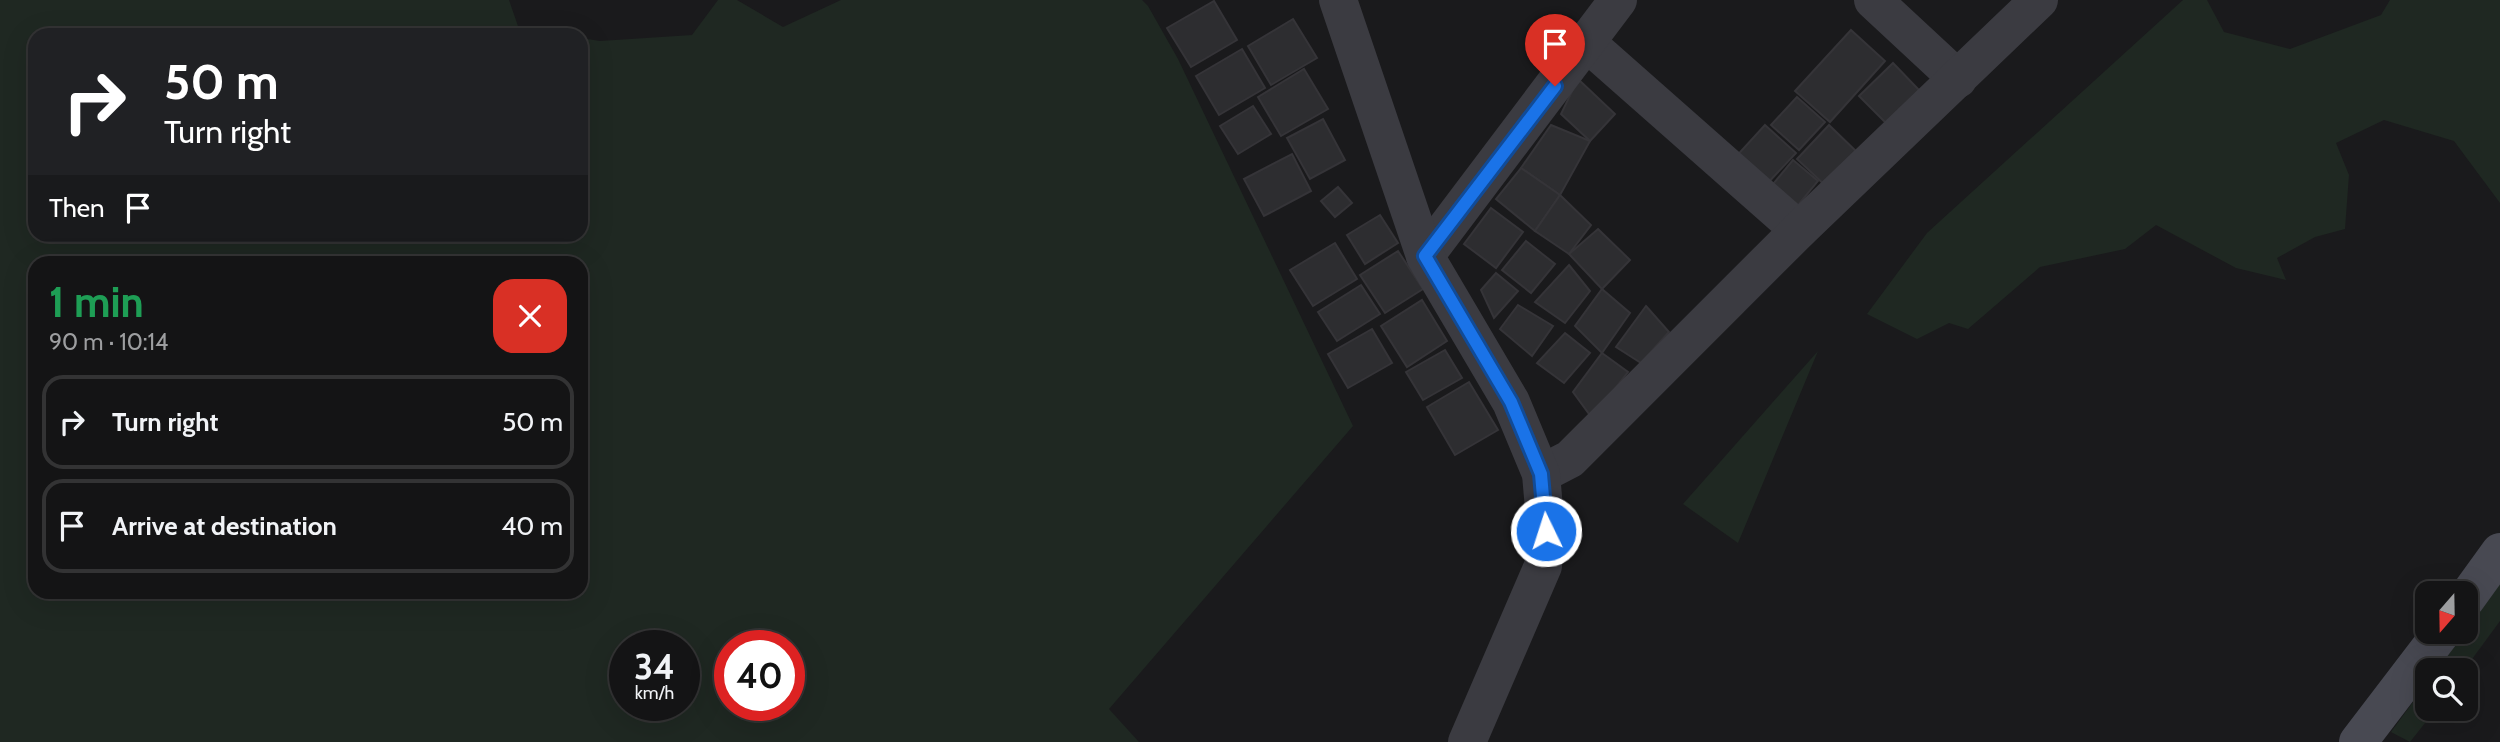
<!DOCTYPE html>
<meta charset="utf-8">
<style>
body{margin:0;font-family:Cabin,sans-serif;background:#212122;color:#f1f3f6;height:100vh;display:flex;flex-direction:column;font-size:26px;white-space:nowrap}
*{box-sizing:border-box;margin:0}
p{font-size:23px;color:#9d9ea0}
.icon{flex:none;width:38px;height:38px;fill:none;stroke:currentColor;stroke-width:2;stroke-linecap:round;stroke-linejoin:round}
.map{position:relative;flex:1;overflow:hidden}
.details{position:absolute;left:28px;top:256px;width:560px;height:343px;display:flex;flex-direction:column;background:#141415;border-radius:21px;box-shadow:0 7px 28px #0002,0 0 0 2px #333334}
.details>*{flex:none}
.hud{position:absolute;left:28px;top:28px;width:560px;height:214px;border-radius:21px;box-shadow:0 7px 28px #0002,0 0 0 2px #333334;background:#202124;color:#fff;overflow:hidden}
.needle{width:46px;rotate:200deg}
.controls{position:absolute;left:2415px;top:581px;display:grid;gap:14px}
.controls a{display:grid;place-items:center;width:63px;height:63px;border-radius:14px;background:#141415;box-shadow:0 7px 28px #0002,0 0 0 2px #333334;font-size:35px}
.speed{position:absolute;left:609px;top:630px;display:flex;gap:14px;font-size:35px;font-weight:700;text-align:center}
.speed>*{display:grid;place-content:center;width:91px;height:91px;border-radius:50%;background:#141415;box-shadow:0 7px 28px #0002,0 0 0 2px #333334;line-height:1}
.speed small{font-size:18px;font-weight:400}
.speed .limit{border:10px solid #d22;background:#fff;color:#111}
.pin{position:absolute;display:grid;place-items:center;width:60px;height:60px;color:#fff;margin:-72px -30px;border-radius:50% 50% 50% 0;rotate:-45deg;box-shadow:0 0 7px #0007}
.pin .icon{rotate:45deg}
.me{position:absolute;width:77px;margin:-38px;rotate:356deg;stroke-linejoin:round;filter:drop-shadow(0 0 5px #0008)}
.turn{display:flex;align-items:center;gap:24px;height:147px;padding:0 21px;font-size:32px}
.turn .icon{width:91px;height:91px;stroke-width:2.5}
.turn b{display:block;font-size:49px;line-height:60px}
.then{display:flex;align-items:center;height:66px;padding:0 21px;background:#0003;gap:14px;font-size:26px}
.round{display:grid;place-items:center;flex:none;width:74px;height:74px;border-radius:21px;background:#212122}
.overview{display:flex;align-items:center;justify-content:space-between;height:119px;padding:0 21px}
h1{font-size:42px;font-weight:700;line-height:52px;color:#1e9e55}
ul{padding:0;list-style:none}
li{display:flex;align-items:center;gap:21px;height:94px;margin:0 14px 10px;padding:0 7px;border:4px solid #333334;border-radius:21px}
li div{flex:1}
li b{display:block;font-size:26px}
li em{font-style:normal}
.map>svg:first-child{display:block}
.green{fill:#1f2822;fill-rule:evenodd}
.building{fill:#2d2d30;stroke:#353438;stroke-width:2}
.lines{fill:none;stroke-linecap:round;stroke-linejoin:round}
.minor{stroke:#3b3b41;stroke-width:38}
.tertiary{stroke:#3b3b41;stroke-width:38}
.secondary{stroke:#484952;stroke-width:38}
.route-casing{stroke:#114b97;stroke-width:18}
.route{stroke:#1a73e8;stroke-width:12}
</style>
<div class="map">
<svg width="2500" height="742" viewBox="0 0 2500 742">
<rect width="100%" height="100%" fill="#1a1a1c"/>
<g class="green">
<path d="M0,0H509L519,29L560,35H35V234H581V38L600,41L692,35L718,0H737L783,27L841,0H1142L1148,6L1178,59L1353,426L1109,709L1139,742H0ZM581,262V592H35V262ZM625,646H684V705H625ZM730,646H789V705H730Z"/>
<polygon points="2183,0 2207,0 2224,32 2290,49 2381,15 2390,0 2500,0 2500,203 2454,141 2384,120 2336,143 2349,175 2345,229 2315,237 2277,258 2286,280 2236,268 2156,225 2125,249 2040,267 1968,329 1949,323 1917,339 1867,314 1927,233"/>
<polygon points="1818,351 1738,543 1683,504"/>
<polygon points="2500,584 2500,621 2464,670 2437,670"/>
<polygon points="2427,683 2427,709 2436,709 2410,742 2391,732"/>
</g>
<g class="building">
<polygon points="1214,1 1237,40 1191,67 1167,28"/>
<polygon points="1293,19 1317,58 1271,85 1248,46"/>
<polygon points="1851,30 1885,61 1830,122 1795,91"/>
<polygon points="1242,49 1265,88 1219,115 1196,76"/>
<polygon points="1893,63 1919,90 1886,123 1859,96"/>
<polygon points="1304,69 1328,109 1281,136 1258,97"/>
<polygon points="1578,79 1615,114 1590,141 1561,114"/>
<polygon points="1797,97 1825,122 1799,150 1771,125"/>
<polygon points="1253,106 1271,134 1238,154 1220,126"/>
<polygon points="1323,119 1345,160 1310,179 1287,138"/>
<polygon points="1551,125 1590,141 1560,195 1521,168"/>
<polygon points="1765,125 1796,153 1764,187 1733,160"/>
<polygon points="1829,125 1860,155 1828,188 1797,159"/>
<polygon points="1292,154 1311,191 1264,216 1244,179"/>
<polygon points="1793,160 1818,181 1789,216 1764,195"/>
<polygon points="1521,168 1560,195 1535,231 1496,199"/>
<polygon points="1338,187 1352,203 1335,217 1321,201"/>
<polygon points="1560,195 1591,225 1569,254 1535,231"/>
<polygon points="1491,208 1523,232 1496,268 1464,244"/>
<polygon points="1380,215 1398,243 1365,264 1347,235"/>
<polygon points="1598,229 1630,260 1602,289 1569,254"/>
<polygon points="1526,241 1555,264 1531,293 1502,270"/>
<polygon points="1335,243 1357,279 1313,306 1290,270"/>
<polygon points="1398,251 1423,289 1385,313 1360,275"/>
<polygon points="1569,265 1590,291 1565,323 1535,302"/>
<polygon points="1496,273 1518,291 1494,318 1481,290"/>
<polygon points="1361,285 1380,314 1337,341 1318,312"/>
<polygon points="1602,289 1630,313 1602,353 1575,326"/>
<polygon points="1422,300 1447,341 1407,367 1381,326"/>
<polygon points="1518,305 1553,326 1532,356 1500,329"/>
<polygon points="1646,306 1669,332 1641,363 1616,347"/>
<polygon points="1372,329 1392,363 1348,388 1328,354"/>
<polygon points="1565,333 1590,353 1564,383 1537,363"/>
<polygon points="1445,350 1462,378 1423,400 1406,372"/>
<polygon points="1602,353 1628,372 1592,418 1573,392"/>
<polygon points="1469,382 1498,430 1455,455 1427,407"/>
</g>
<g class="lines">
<g class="minor">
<polyline points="1873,0 1958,79"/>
<polyline points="1587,43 1799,230"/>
<polyline points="1425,256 1618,0"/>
<polyline points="1541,474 1570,459 1799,230 2039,0"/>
</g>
<polyline class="tertiary" points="1338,0 1425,256 1511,402 1541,474 1546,531 1543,566 1467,742"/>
<g class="secondary">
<polyline points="2466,599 2500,552"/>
<polyline points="2358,742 2442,632"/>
</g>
</g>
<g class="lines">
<g class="route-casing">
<polyline id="route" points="1546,531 1541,474 1511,402 1425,256 1555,86"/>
</g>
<use href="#route" class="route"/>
</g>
</svg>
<div class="controls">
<a><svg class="needle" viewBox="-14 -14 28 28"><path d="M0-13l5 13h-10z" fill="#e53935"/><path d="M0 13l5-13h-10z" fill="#9d9ea0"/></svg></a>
<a><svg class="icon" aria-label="search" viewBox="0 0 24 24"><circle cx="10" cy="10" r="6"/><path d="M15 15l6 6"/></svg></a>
</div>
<div class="speed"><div>34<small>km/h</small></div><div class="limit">40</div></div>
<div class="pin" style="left:1555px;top:86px;background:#d93025"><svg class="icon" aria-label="arrive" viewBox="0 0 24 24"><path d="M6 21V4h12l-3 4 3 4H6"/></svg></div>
<svg class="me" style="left:1546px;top:531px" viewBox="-20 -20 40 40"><circle r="17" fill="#1a73e8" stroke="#fff" stroke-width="3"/><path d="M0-11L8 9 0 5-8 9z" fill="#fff"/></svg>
<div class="hud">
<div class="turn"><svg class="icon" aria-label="right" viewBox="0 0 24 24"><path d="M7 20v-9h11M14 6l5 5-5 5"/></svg><div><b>50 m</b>Turn right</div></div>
<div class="then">Then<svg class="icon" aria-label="arrive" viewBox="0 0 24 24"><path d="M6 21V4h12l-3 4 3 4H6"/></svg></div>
</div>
<section class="details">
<div class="overview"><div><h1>1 min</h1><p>90 m · 10:14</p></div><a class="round" style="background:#d93025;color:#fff"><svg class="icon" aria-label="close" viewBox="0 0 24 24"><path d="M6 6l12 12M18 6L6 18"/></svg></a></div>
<ul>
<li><svg class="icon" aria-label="right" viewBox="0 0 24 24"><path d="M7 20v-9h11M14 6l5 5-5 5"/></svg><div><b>Turn right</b></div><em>50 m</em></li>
<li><svg class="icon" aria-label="arrive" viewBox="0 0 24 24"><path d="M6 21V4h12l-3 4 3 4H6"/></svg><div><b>Arrive at destination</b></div><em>40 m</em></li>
</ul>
</section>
</div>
